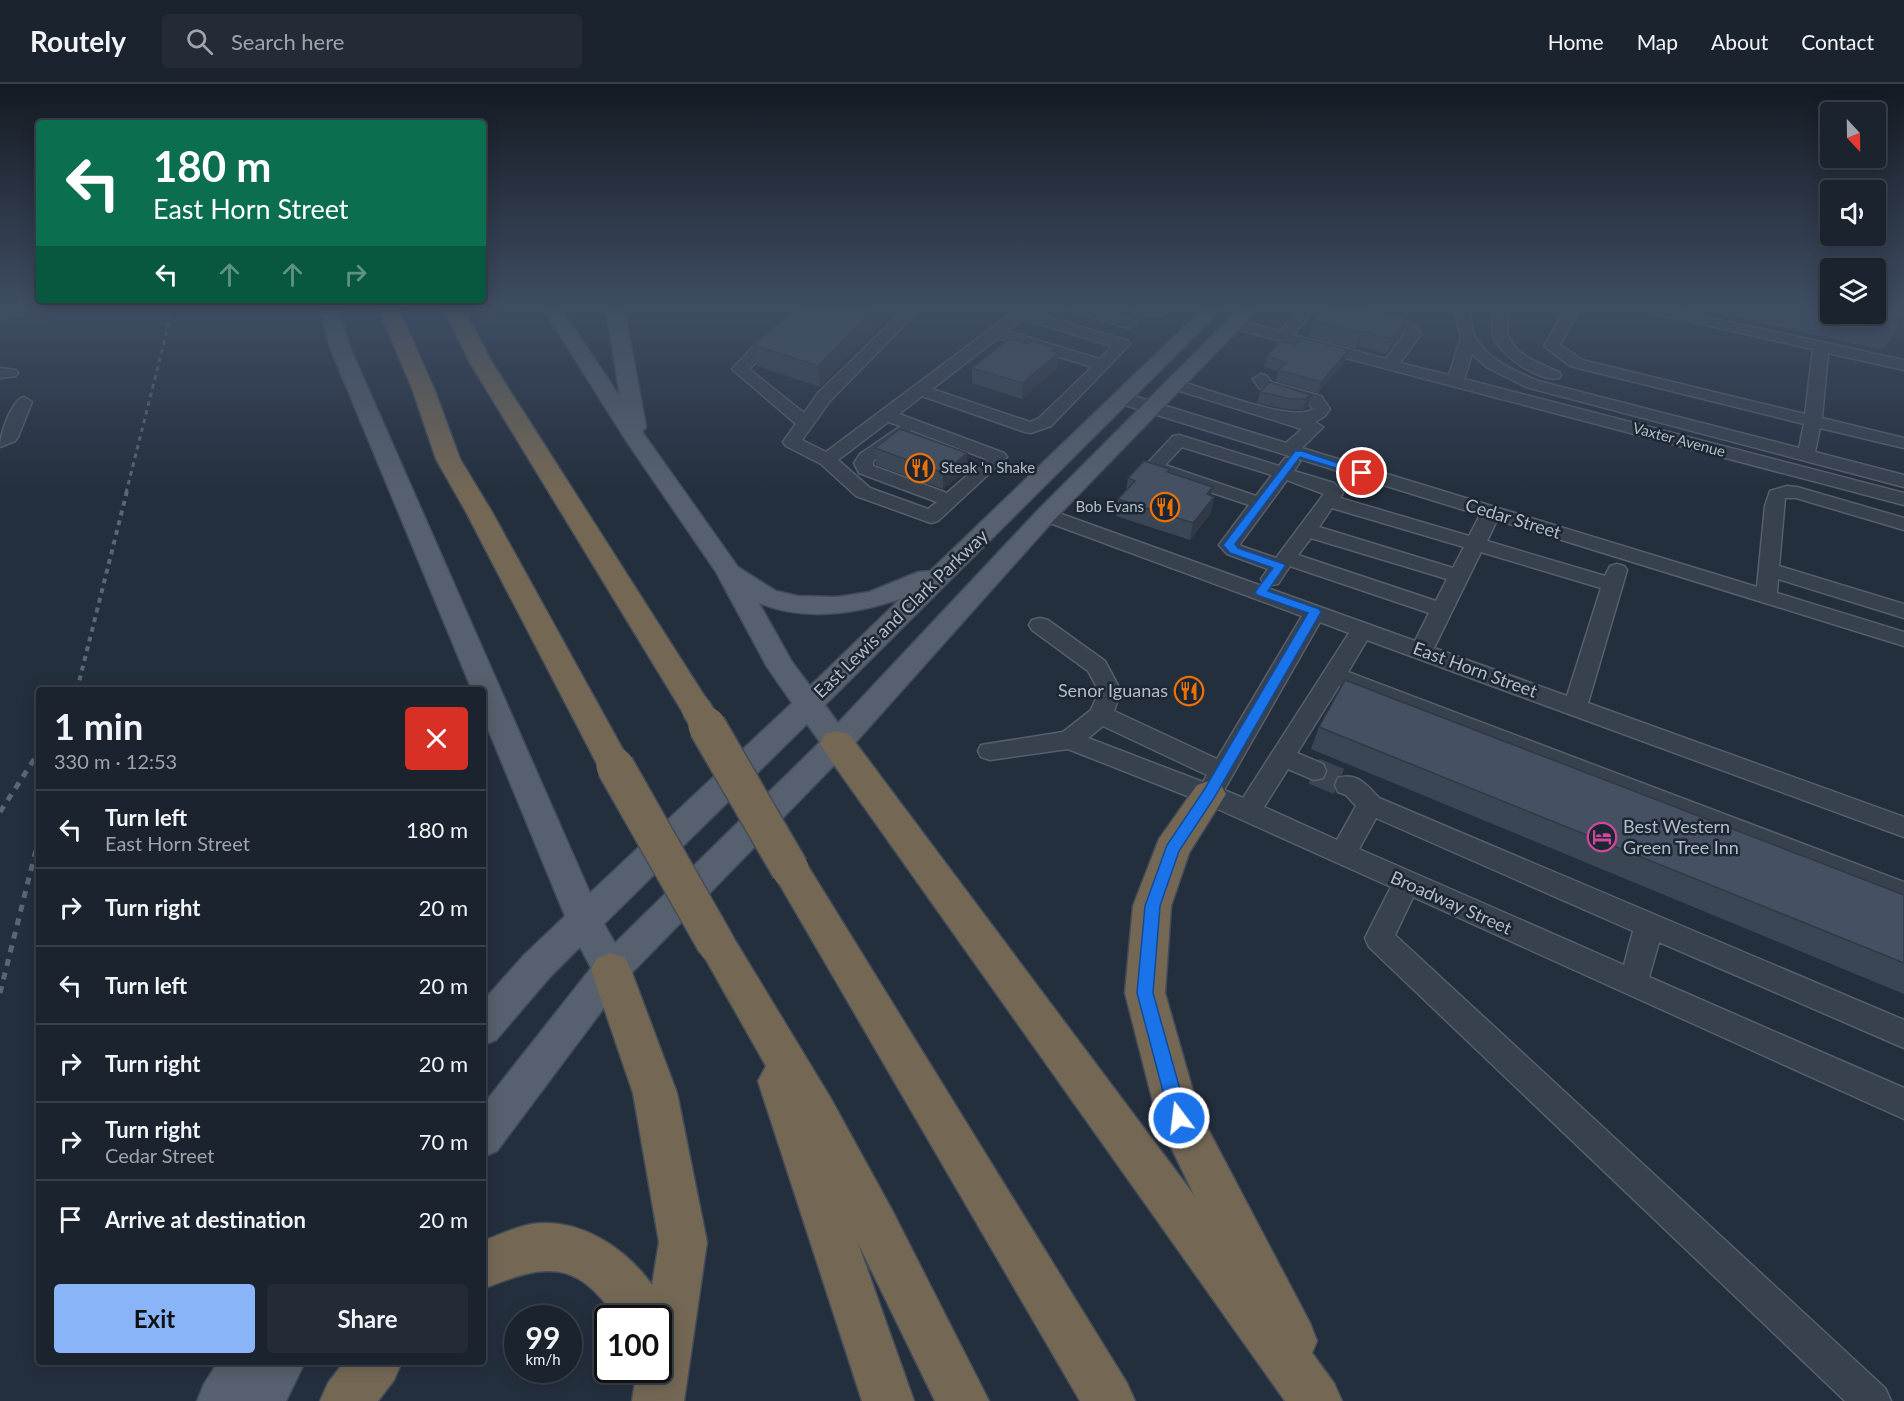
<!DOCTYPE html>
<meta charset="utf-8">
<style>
body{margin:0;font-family:Lato,sans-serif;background:#242b36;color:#f1f3f6;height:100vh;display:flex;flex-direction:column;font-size:22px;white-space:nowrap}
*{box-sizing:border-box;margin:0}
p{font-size:20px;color:#a0a4aa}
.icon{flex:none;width:33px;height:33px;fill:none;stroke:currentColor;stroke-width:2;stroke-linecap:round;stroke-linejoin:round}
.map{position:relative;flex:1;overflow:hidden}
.sheet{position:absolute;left:36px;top:603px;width:450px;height:678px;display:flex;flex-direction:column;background:#1b232e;border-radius:6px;box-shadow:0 3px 15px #0003,0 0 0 2px #39404a}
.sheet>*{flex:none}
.hud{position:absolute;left:36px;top:36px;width:450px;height:183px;border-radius:6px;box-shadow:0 3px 15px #0003,0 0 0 2px #39404a;background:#0b6e4f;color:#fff;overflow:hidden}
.needle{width:39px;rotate:158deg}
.fabs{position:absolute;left:1820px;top:18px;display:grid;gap:12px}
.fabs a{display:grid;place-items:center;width:66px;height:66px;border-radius:6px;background:#1b232e;box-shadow:0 3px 15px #0003,0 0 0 2px #39404a;font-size:30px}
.speed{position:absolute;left:504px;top:1221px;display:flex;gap:12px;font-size:30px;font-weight:700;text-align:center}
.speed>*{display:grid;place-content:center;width:78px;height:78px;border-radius:50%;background:#1b232e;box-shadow:0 3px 15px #0003,0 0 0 2px #39404a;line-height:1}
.speed small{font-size:15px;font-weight:400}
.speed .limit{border:3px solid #111;border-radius:9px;background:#fff;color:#111}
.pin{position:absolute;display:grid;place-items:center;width:51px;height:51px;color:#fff;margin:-26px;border:3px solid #fff;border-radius:50%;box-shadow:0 2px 6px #0007}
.me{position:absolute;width:66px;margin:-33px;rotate:345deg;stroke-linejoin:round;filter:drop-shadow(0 0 4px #0008)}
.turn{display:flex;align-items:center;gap:21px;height:126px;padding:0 18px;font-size:27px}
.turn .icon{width:78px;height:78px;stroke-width:2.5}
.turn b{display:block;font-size:42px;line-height:51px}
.lanes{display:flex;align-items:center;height:57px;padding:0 18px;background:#0003;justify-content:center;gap:30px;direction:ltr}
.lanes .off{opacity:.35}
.round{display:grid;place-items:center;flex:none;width:63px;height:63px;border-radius:6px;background:#242b36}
.overview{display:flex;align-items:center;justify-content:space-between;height:102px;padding:0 18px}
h1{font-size:36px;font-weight:700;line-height:45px}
.primary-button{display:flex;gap:12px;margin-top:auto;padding:12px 18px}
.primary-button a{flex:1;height:69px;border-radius:6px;background:#8ab4f8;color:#111;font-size:24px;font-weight:700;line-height:69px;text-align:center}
.primary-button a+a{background:#242b36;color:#f1f3f6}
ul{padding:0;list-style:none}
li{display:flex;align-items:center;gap:18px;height:78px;padding:0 18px;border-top:2px solid #39404a}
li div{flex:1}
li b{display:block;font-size:22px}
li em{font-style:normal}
header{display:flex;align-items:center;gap:36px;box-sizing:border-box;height:84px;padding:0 30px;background:#1b232e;border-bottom:2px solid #39404a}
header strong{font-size:28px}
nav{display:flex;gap:33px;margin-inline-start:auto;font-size:21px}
.search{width:420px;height:54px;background:#242b36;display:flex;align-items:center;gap:15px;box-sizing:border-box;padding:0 21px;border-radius:6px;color:#a0a4aa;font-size:22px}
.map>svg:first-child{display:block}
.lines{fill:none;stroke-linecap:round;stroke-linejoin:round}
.minor-tunnel{stroke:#3a4453;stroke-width:27;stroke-dasharray:27 14;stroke-linecap:butt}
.minor-casing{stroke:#565f6c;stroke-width:3}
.major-casing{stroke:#414a57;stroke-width:3}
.highway-casing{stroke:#434c59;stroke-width:3}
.minor{fill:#38414e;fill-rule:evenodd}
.major{fill:#56606e;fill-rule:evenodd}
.highway{fill:#746855;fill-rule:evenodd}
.rail-far2{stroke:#5a6575;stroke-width:3;stroke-dasharray:4.5 4.5;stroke-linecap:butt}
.rail-far1{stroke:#5a6575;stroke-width:4;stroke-dasharray:5 5;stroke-linecap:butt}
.rail{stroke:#5a6575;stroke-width:5;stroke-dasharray:7 7;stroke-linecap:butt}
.highway-bridge-far1-casing{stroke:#434c59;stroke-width:32;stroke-linecap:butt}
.highway-bridge-casing{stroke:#434c59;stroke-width:40;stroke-linecap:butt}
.highway-bridge-far1{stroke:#746855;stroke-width:29}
.highway-bridge{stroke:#746855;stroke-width:37}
.wall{fill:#3b4654}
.shaded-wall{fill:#303945}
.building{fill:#455162;stroke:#303945;stroke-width:1.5}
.route{fill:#1a73e8;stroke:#114b97;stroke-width:1.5}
.labels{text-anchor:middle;stroke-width:5;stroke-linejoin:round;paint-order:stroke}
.far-street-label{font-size:15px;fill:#b4bcc9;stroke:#1d2633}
.far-poi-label{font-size:15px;fill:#b4bcc9;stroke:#1d2633;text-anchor:start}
.street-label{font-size:18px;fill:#b4bcc9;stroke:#1d2633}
.poi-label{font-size:18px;fill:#b4bcc9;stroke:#1d2633;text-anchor:end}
</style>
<header>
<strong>Routely</strong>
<div class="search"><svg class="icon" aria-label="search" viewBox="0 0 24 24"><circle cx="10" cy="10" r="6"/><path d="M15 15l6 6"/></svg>Search here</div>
<nav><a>Home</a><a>Map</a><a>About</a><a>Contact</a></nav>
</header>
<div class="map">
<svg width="1904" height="1317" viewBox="0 0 1904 1317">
<rect width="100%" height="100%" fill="#242f3e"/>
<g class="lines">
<polyline class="minor-tunnel" points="1314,687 1347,701"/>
<g class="minor-casing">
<g id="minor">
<polygon points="18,223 43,223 41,226 0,235 0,227"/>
<path d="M801,223H817L749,285L804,329L818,309L907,223H922L830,317L802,356L826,368L1020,223H1036L1032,228L1128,257L1130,260L1051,342L1031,349L1025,348L922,312L899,330L1004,369L1007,373L938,437L931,439L856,412L821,380L786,362L783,358L796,340L732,285L758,258ZM1023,235L1112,262L1100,275L1007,247ZM998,254L1092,283L1039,334L1030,338L932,305ZM888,338L901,342L860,370L854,379L859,389L937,418L928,425L870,404L838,376ZM911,346L986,375L947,409L873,382V377L909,351Z"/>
<polygon points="1064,223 1086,223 1133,236 1136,239 1128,244 1066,226"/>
<path d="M1128,223H1173C1161,238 1147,230 1130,226Z"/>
<path d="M1302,223H1323L1312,229L1293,251L1386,275L1405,249L1398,243L1331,226L1329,223C1349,221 1411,229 1421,250L1400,279L1449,291L1461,254L1454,223H1468C1472,232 1470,241 1474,250C1484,274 1515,287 1538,297L1799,364L1804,340L1570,282L1544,262L1567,223H1581L1560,261L1582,276L1805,330L1813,265L1643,227L1636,223H1661L1904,276V286L1828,269L1822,334L1904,354V364L1820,344L1815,368L1904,391V403L1526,303L1488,284L1472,270L1464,295L1904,409V421L1228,243L1225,240L1233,235L1280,247Z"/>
<path d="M1487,223H1502L1508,231C1508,238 1506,244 1508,251C1513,270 1542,281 1559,288L1561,291L1559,294C1539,299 1498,270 1493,251C1491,245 1493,238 1494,232Z"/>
<polygon points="0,284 16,286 18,289 16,292 0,294"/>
<path d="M1261,290L1267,292L1271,298L1321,312L1330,325L1325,332L1315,338L1323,343L1302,364L1757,503L1765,422L1770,407L1787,402L1797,403L1904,434V446L1796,414H1785L1779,482L1904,520V534L1778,495L1777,509L1904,548V562L1497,436L1487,457L1605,492L1610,482L1617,480L1624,482L1627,486L1588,619L1904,733V753L1367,556L1348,588L1904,798V821L1339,602L1297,669L1323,680L1326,687L1323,694L1314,696L1288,685L1264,723L1337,756L1356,722L1346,711L1338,708L1335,701L1338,694C1357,688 1367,701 1379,714L1904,936V964L1659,858L1649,893L1904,1004V1035L1413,813L1395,851L1885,1304L1891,1317H1845L1369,863L1365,854L1391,803L1200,717L1068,665L990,676L981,673L978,667L981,661L1063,648L1091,626L1099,607L1088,587L1032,546L1029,541L1032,536L1040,534L1048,536L1105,577L1121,607L1114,627L1217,675L1302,532L1039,435L1036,431L1039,427H1053L1415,557L1429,529L1290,482L1278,500L1271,501L1264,500L1261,495L1268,485L1227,470L1219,461L1249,421L1147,387L1144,383L1173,352L1179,351L1279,382L1285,374H1297L1300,378L1294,387L1334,399L1343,409L1340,414L1469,452L1480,431L1115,318L1113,314L1121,309L1127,310L1286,359L1302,345L1167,303L1165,300L1173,295C1199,302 1295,340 1313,325L1309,320L1259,304L1253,295ZM1182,363L1272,391L1256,412L1165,381ZM1287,396L1324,410L1276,474L1241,462L1240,460ZM1332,424L1464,463L1453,484L1319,443ZM1311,454L1447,495L1436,517L1298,471ZM1481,468L1601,504L1567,612L1434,564ZM1320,538L1349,549L1243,714L1224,706ZM1103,642L1207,691L1203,698L1088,654ZM1376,734L1633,847L1624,881L1359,765Z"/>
<path d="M24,313L32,318L18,353L15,357L0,363C0,351 11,316 24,313Z"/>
</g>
</g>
<g class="major-casing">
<g id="major">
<path d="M320,223H338L349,261L590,809L792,619L767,583L716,488L627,358L542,223H560L620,313L606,223H624L646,343L642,348L648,356L738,483L776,507L798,512L837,513L869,508L918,488L930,487L1205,223H1224L825,621L838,639L1038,426L1241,223H1260L1054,436L848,667L624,897L497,1067L483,1073V1021L591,884L580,863L550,893L496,956L483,961V917L524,871L565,832L483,633V606H472L329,261ZM900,515L810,602L792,578L759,519C805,538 855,530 900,515ZM807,640L820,658L615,859L604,840Z"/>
<polygon points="218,1278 305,1278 286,1317 197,1317 204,1300"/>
</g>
</g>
<g class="highway-casing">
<g id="highway">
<polygon points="378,223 398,223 435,307 460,375 492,428 632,682 627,691 615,695 603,691 598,682 466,428 436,375 413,307"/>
<polygon points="443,223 463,223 491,277 707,616 712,624 707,632 696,635 685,632 469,277"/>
<polygon points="837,647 849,650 1194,1111 1157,1034 1125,909 1133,822 1159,755 1197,701 1209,697 1221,701 1226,710 1189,769 1171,822 1165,909 1199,1028 1310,1239 1317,1257 1312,1269 1334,1299 1342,1317 1285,1317 825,668 820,659 825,650"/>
<polygon points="790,770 803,774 1127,1299 1135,1317 1080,1317 777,796 772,785 777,774"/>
<polygon points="716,843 730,848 830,1013 892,1126 989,1317 935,1317 858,1159 914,1317 862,1317 758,997 766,982 697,860 702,848"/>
<path d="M611,869L625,874L631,886L677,1009L707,1158L684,1317H632L637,1286H658V1234H616C576,1174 544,1180 483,1205V1157C499,1151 515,1143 532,1140C579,1133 626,1164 652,1201L659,1158L633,1009L591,886L597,874Z"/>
<polygon points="344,1278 402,1278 394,1296 378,1317 320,1317 328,1299"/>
</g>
</g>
<use href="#minor" class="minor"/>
<use href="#major" class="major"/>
<use href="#highway" class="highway"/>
<polyline class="rail-far2" points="126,409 173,223"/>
<polyline class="rail-far1" points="77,606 127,407"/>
<g class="rail">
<polyline points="0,728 39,668"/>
<polyline points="0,909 39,754"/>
</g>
<g class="highway-bridge-far1-casing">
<polyline id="highway-bridge-far1" points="696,624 708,644"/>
</g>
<g class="highway-bridge-casing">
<g id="highway-bridge">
<polyline points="707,642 790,785"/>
<polyline points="615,682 716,860"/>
</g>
</g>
<use href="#highway-bridge-far1" class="highway-bridge-far1"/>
<use href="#highway-bridge" class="highway-bridge"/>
</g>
<g class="wall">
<polygon points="798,223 896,223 820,303 757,282 754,261"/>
<polygon points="1689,223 1830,223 1897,246 1883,266"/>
<polygon points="1407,234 1402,249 1387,270 1358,262 1355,265 1309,253 1313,237"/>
<polygon points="1055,264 1055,268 1058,269 1057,285 1022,315 972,299 972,284"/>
<polygon points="1267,272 1346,276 1318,309 1276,297 1278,287 1264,283"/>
<polygon points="1260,308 1311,311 1308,322 1303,326 1287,325 1257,319"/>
<polygon points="875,364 967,369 967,385 943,405 876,381"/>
<polygon points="1170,385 1169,389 1214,413 1211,429 1190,456 1116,432 1118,415 1126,407 1128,394"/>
<polygon points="1319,643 1904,811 1904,910 1311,665"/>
</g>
<g class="shaded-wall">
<polygon points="876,223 896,223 820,303 818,282"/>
<polygon points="1407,234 1402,249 1387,270 1392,255"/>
<polygon points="1362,247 1358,262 1355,265 1360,249"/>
<polygon points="1055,264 1054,272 1058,269 1057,285 1022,315 1023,299"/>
<polygon points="1349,266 1346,276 1318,309 1321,298"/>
<polygon points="1311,311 1308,322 1303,326 1305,315"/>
<polygon points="967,369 967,385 943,405 943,389"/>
<polygon points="1213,403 1209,419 1214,413 1211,429 1190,456 1193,439 1207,410"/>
</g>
<g class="building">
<polygon points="798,223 876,223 818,282 754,261"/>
<polygon points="1326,223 1361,223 1407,234 1392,255 1362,247 1360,249 1313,237"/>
<polygon points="1789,223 1830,223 1830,230 1875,230 1875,223 1898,223 1897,246"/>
<polygon points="1301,254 1349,266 1321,298 1278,286 1286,278 1267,272 1281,257 1295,261"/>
<polygon points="1009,255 1028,260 1032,257 1055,264 1052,267 1058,269 1023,299 972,284"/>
<polygon points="1269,298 1311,311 1305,315 1290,315 1260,308"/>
<polygon points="900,345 967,369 943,389 875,364"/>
<polygon points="1144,377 1170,385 1167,388 1213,403 1207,410 1214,413 1193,439 1118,415 1135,397 1128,394"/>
<polygon points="1345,596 1904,811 1904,879 1319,643"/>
</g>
<linearGradient id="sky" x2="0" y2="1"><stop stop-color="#141a22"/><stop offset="0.55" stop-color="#3f4d63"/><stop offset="1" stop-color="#3f4d63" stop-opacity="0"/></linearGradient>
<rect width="1904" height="407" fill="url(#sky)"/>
<polygon class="route" points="1295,367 1302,367 1368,389 1362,392 1300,373 1235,460 1238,464 1284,480 1285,482 1268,507 1319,525 1321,528 1214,714 1179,767 1160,822 1153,909 1188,1034 1185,1041 1179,1043 1172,1041 1170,1034 1137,909 1145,822 1167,761 1204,706 1308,529 1257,511 1255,508 1273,484 1230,469 1223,461"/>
<defs>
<g id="restaurant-ring" transform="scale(1.5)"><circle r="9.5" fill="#1d2633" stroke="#e8710a" stroke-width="1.5"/><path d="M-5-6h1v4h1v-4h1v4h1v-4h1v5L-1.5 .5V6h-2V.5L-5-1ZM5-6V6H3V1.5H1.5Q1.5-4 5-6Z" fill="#e8710a"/></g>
<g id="hotel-ring" transform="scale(1.5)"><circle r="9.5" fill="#1d2633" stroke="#d1479c" stroke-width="1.5"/><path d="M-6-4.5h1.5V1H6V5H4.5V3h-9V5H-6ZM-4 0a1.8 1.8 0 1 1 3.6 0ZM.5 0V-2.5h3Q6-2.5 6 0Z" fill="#d1479c"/></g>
</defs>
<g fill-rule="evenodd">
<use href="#restaurant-ring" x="920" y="384"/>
<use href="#restaurant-ring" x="1165" y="423"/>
<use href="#restaurant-ring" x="1189" y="607"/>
<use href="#hotel-ring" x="1602" y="753"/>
</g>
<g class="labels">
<g class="far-street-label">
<text transform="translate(1679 356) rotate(15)" y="5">Vaxter Avenue</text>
</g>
<g class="far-poi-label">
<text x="941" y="389">Steak 'n Shake</text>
<text x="1144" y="428" text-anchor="end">Bob Evans</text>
</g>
<g class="street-label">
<text transform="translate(1513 435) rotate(17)" y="6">Cedar Street</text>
<text transform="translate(901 530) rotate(-44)" y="6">East Lewis and Clark Parkway</text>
<text transform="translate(1475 586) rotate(20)" y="6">East Horn Street</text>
<text transform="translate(1451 819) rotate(24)" y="6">Broadway Street</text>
</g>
<g class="poi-label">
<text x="1168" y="613">Senor Iguanas</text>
<text x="1623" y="749" text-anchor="start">Best Western<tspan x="1623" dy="21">Green Tree Inn</tspan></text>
</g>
</g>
</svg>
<div class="fabs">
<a><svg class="needle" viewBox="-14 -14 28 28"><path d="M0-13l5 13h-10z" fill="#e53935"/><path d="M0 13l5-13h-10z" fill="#a0a4aa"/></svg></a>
<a><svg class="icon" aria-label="sound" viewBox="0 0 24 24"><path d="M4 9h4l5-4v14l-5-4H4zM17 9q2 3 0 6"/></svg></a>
<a><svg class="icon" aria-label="layers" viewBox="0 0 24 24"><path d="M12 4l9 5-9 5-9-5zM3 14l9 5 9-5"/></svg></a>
</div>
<div class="speed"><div>99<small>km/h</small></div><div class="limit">100</div></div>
<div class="pin" style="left:1362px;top:389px;background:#d93025"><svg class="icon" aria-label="arrive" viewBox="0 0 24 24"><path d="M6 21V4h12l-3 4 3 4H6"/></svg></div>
<svg class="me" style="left:1179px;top:1034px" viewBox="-20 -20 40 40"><circle r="17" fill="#1a73e8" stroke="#fff" stroke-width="3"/><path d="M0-11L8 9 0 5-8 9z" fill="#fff"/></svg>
<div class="hud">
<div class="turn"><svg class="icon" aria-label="left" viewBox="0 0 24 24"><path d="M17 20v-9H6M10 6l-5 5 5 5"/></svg><div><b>180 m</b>East Horn Street</div></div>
<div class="lanes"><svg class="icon" aria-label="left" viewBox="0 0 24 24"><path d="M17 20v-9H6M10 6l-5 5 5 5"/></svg><svg class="icon off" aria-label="ahead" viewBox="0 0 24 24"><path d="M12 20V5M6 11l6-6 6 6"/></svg><svg class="icon off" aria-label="ahead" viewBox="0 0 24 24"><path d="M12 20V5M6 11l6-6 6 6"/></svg><svg class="icon off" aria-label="right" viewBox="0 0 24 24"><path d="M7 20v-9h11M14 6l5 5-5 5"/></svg></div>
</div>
<section class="sheet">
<div class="overview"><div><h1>1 min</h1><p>330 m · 12:53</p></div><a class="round" style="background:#d93025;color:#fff"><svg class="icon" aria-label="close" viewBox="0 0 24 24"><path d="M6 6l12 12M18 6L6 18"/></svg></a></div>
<ul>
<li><svg class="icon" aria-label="left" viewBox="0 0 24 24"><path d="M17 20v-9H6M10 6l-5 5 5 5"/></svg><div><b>Turn left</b><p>East Horn Street</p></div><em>180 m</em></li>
<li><svg class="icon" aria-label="right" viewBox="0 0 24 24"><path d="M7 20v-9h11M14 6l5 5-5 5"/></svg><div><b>Turn right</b></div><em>20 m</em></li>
<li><svg class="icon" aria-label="left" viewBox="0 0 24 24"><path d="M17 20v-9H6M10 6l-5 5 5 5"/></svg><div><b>Turn left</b></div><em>20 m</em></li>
<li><svg class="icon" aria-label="right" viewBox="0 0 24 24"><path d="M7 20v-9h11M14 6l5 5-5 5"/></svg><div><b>Turn right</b></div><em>20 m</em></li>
<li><svg class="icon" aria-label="right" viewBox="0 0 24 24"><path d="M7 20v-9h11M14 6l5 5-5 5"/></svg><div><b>Turn right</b><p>Cedar Street</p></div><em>70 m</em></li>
<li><svg class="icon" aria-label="arrive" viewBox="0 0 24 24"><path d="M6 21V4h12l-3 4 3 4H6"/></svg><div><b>Arrive at destination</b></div><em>20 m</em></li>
</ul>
<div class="primary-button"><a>Exit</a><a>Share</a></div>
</section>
</div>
